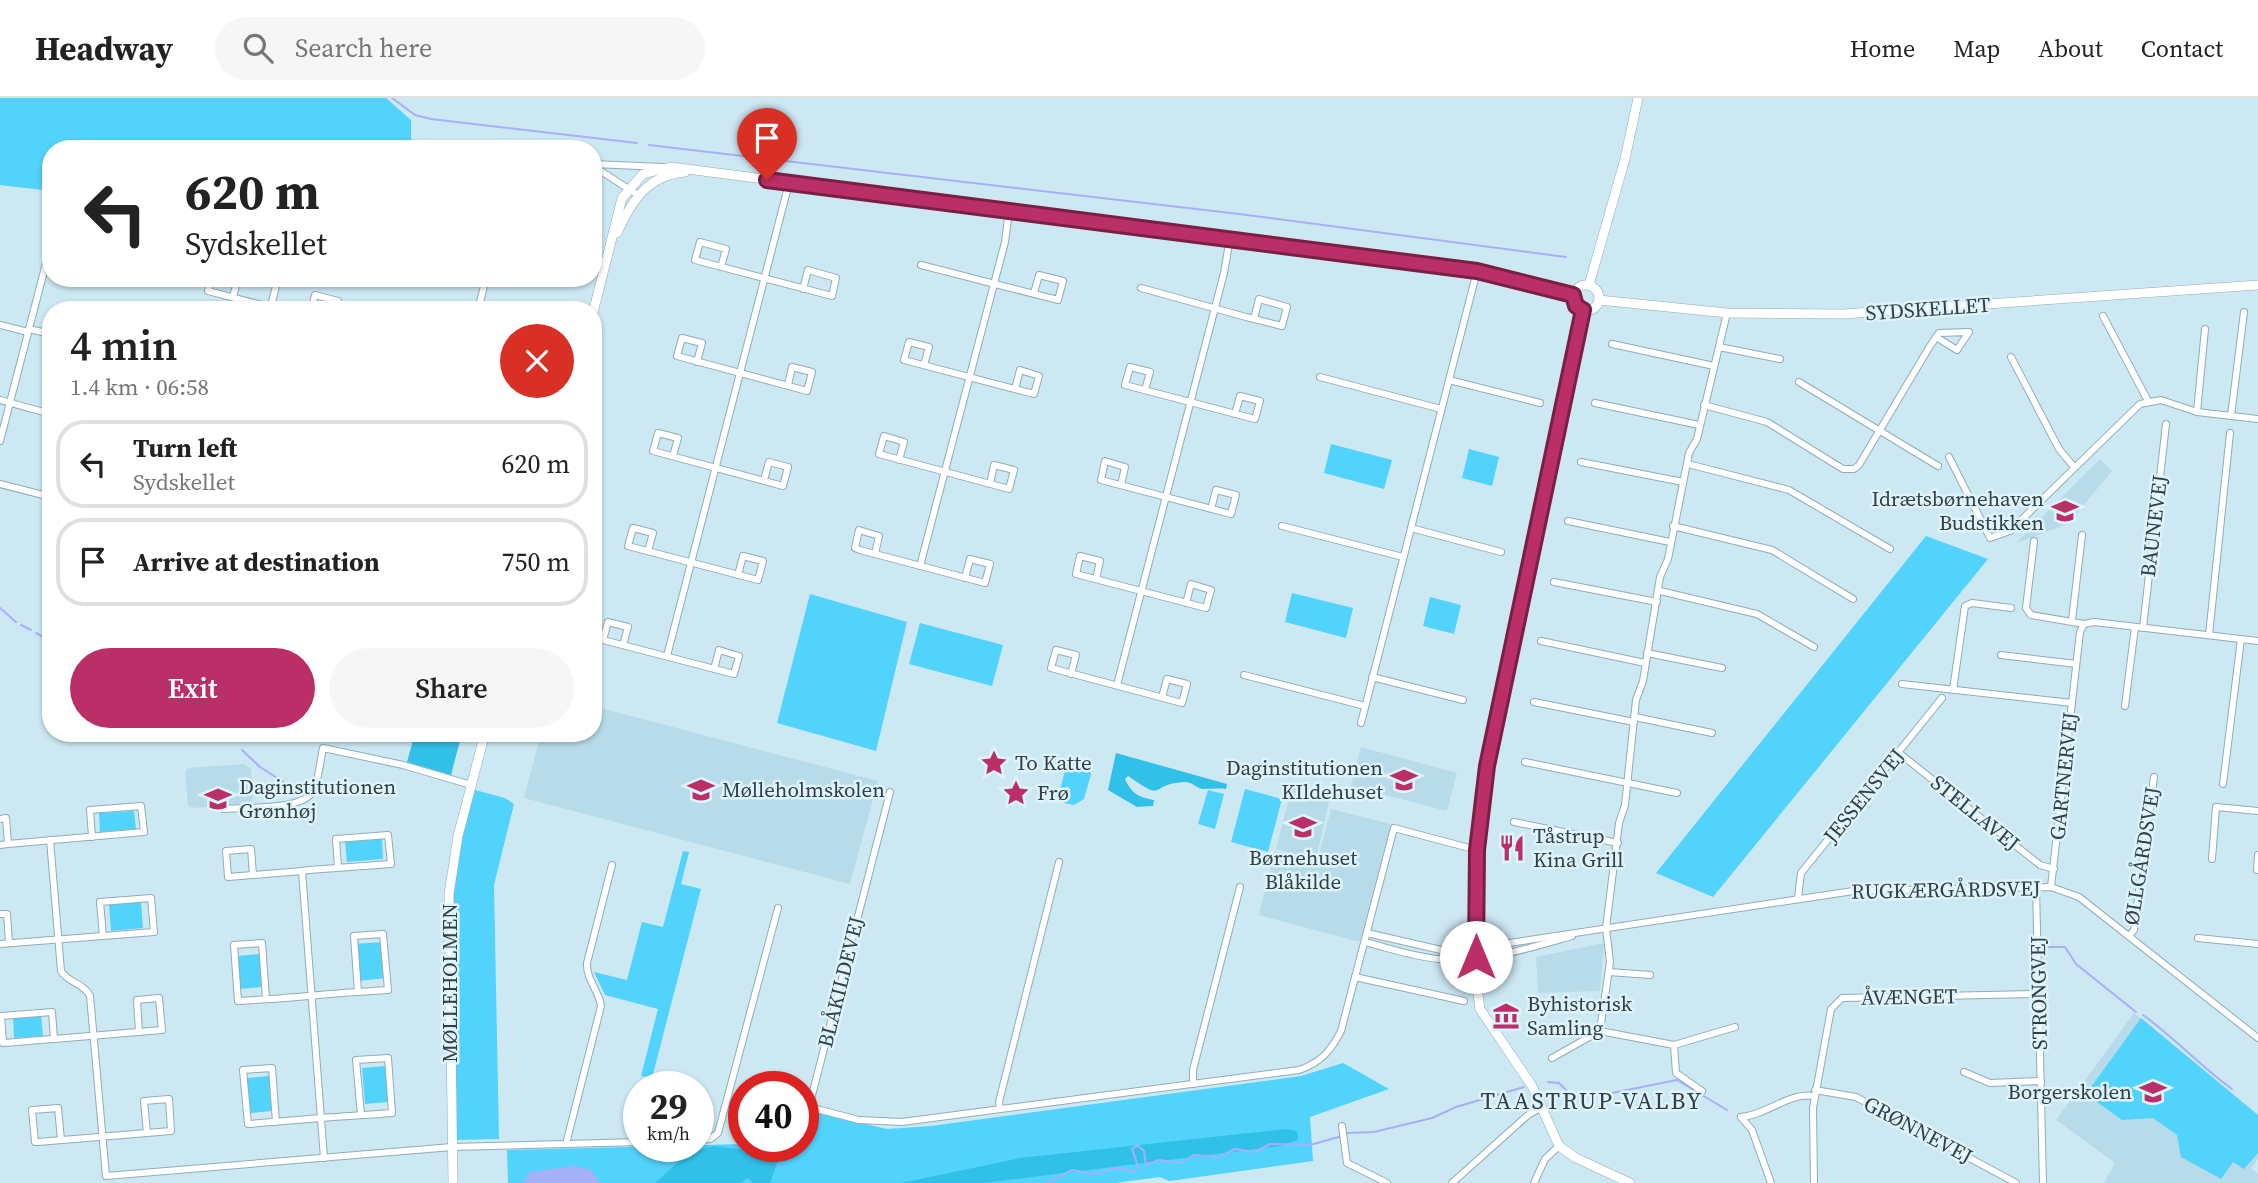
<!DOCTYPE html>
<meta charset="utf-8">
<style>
body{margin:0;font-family:"Source Serif 4",serif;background:#f6f6f6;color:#222;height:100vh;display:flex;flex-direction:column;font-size:26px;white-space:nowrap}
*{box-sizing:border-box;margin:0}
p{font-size:23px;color:#767676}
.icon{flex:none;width:38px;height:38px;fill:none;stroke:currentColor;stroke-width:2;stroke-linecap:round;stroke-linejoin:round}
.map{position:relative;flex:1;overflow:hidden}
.side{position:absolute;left:42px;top:203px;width:560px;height:441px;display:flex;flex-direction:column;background:#fff;border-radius:28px;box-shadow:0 2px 5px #0004}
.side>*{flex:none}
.top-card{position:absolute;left:42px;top:42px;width:560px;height:147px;border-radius:28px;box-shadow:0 2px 5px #0004;background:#fff;color:#222;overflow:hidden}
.speed{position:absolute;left:623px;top:973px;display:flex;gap:14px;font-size:35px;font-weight:700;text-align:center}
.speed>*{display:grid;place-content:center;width:91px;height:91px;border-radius:50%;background:#fff;box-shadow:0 2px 5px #0004;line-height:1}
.speed small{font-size:18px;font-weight:400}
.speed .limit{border:10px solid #d22;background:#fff;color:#111}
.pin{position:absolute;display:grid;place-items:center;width:60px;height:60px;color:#fff;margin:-72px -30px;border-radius:50% 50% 50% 0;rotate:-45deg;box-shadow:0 0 7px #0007}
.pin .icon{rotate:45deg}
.me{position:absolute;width:77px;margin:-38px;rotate:0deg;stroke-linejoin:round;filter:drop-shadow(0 0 5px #0008)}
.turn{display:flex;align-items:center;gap:24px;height:147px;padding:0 28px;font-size:32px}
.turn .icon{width:91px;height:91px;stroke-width:2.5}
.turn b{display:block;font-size:49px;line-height:60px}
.round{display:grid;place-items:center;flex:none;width:74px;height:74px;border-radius:37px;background:#f6f6f6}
.headline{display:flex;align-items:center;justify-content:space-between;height:119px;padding:0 28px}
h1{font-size:42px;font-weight:600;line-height:52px}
.primary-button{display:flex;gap:14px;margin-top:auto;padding:14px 28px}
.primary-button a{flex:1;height:80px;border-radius:42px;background:#bb2f68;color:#fff;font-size:28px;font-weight:600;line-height:80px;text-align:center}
.primary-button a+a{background:#f6f6f6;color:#222}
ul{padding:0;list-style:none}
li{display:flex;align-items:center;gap:21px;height:88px;margin:0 14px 10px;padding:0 14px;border:4px solid #e0e0e0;border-radius:28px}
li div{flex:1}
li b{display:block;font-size:26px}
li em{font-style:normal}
header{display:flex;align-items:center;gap:42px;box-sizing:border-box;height:98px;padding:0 35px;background:#fff;border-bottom:2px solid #e0e0e0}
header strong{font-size:33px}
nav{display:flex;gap:38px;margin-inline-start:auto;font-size:24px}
.search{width:490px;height:63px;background:#f6f6f6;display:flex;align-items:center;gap:18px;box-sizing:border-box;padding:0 24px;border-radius:38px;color:#767676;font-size:26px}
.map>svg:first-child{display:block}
.built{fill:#b8dbe9}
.green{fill:#52d3fb}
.forest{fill:#31c0e8}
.water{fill:#a6b0f8}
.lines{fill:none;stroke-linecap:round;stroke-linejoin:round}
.stream{stroke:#a6b0f8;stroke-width:2}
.street-casing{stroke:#91acb6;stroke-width:8}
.secondary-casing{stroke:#91acb6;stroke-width:10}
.street{stroke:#fff;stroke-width:6}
.secondary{stroke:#fff;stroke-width:9}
.route-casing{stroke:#7a1f44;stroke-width:18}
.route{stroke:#bb2f68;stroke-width:12}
.labels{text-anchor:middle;stroke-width:5;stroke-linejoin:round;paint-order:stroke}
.street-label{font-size:21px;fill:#343f43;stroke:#ddf4fd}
.poi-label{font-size:21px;fill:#343f43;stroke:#ddf4fd;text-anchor:start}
.quarter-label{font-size:24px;letter-spacing:2px;fill:#343f43;stroke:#ddf4fd}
</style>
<header>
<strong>Headway</strong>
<div class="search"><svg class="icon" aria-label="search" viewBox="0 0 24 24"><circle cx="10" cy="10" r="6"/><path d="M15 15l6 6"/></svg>Search here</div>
<nav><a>Home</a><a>Map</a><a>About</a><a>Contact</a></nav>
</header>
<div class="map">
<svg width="2258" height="1085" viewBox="0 0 2258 1085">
<rect width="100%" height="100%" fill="#cce8f3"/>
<g class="built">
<polygon points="2100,361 2112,373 2068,426 2016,445"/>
<polygon points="593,608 878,683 850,786 524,700 541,635 593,635"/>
<polygon points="1361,649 1457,675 1447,713 1351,688"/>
<polygon points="244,666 251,671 253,701 250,705 192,710 188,707 185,674 188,670"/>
<polygon points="1293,685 1331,695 1316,762 1276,751"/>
<polygon points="1331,711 1391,726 1360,844 1259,817 1275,753 1317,764"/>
<polygon points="1604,845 1600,893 1538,895 1536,859"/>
<polygon points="2134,915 2258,1017 2258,1061 2251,1070 2258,1076 2258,1085 2104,1085 2115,1065 2056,1022"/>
</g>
<g class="green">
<polygon points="0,0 386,0 411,22 411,51 51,51 51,93 0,87"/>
<polygon points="1331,346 1392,362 1384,391 1324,375"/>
<polygon points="1469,351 1499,359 1492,388 1462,380"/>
<polygon points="1926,438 1988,461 1713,799 1656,775"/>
<polygon points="1292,495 1353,510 1346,540 1285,524"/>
<polygon points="810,496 907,524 876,653 777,625"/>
<polygon points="1430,499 1461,507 1454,536 1423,528"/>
<polygon points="920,525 1003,547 992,588 909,566"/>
<polygon points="1076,663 1087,667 1091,676 1084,701 1074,707 1064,705 1059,696 1066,668"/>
<polygon points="1245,691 1282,701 1268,754 1231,744"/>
<polygon points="475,692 505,700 514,706 494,787 499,1041 457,1042 453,787 463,735"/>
<polygon points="1208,692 1224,696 1215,731 1198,726"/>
<polygon points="134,713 136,731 100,734 99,715"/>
<polygon points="382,741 383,761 347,764 345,744"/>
<polygon points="683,753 689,754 681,786 701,791 652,980 641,978 658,911 605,897 594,874 627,882 642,824 663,829"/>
<polygon points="141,804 143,830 111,833 109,807"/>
<polygon points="384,844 387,880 357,883 354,846"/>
<polygon points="260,856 262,889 239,891 237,858"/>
<polygon points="41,917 43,938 14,940 13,920"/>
<polygon points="2141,920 2258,1017 2258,1055 2244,1071 2233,1064 2221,1081 2181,1059 2177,1037 2153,1020 2122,1022 2086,996"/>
<polygon points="1343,965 1389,991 1310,1019 1313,1063 1169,1083 1160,1079 1115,1085 508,1085 507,1052 744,1046 803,1048 803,1012 887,1031 931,1028 1301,978"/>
<polygon points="385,968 388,1004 365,1006 362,970"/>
<polygon points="269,978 272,1013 250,1015 247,980"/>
</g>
<g class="forest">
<polygon points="415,635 462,635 451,677 407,664"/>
<path d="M1116,655L1227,686L1226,691C1219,690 1211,691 1203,691C1196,690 1192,683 1183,684C1147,687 1167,705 1128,678L1125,681C1132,696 1138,699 1154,702L1153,708L1137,709L1108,692Z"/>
<polygon points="1285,1031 1297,1033 1298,1042 1281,1048 984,1085 901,1085 1020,1060"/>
<polygon points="713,1048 771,1055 778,1062 770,1085 753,1085 748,1080 740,1085 655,1085 688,1055"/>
</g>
<polygon class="water" points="574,1068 591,1072 600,1085 524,1085 529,1074"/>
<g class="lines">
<g class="stream">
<polyline points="392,0 415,17 431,21 637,45"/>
<polyline points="649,47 1239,116 1566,159"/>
<polyline points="0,510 16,524"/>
<polyline points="21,527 31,532"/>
<polyline points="36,535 51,543"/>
<polyline points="214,635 223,642"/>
<polyline points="242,652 260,669 285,685 286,698"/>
<polyline points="2046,849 2065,849 2076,866 2136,914"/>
<path d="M2143,917C2175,940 2200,968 2232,991"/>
<polyline points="1548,984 1559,985 1572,998 1607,996 1677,982 1727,1012"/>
<polyline points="1347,1035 1374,1034 1432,1020 1456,1009 1524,989"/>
<polyline points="1047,1085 1072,1072 1094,1076 1118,1070 1134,1074 1138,1068 1132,1051 1137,1047 1144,1053 1146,1067 1159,1062 1181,1065 1194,1057 1219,1059 1235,1051 1255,1054 1270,1046 1310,1047 1342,1038"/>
</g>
<g class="street-casing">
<g id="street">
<polyline points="593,66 662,69"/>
<polyline points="593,68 638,97"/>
<polyline points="921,167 1058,202 1063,183 1039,177 1034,195"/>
<polyline points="721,169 726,151 700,144 695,162 832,198 836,180 808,172 803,191"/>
<polyline points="211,180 208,193 281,212"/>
<polyline points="1141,190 1246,219 1282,228 1287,209 1259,201 1254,221"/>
<polyline points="233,199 238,180"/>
<polyline points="270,212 278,180"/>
<polyline points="311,212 315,197 338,203 336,212"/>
<polyline points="478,212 486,180"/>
<polyline points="2103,218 2148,303"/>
<polyline points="0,227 28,234"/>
<polyline points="29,231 51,236"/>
<polyline points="1612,246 1714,268"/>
<polyline points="1719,249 1780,261"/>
<polyline points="2011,259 2059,351 2074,369"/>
<polyline points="697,264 702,245 682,240 677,258 807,293 812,274 792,269 788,287"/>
<polyline points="924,267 929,249 909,244 904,262 1034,296 1039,278 1020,272 1015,291"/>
<polyline points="1320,279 1441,311"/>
<polyline points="1449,282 1540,305"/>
<polyline points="1799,284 1938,368"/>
<polyline points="1145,292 1150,274 1130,269 1125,287 1255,321 1260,303 1240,298 1235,316"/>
<polyline points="0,302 51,316"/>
<polyline points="1595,305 1699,327"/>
<polyline points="1704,307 1767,324 1843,371 1854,371 1859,367 1930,248 1939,235 1969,234 1957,252 1936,239"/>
<polyline points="2197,314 2205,231"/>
<polyline points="2231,318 2244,214"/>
<polyline points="0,343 51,146"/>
<polyline points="673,358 678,340 658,335 653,353 783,388 788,369 769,364 764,382"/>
<polyline points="1949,359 1990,440 2010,433 2140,306 2161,302 2197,314 2258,321"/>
<polyline points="899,362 904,344 884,338 879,356 1009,391 1014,372 994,367 990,386"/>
<polyline points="1581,364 1683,384"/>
<polyline points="1688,366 1789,392 1890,451"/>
<polyline points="0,386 51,399"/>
<polyline points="1121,387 1125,369 1105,363 1101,382 1231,416 1236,397 1216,392 1211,411"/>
<polyline points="1568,423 1670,444"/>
<polyline points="1282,428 1403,459"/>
<polyline points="1673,428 1772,452 1853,501"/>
<polyline points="1411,430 1501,454"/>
<polyline points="2034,443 2026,510 2031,517 2084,526 2094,524 2258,543"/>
<polyline points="648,453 653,435 633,430 628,448 758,482 763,463 743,458 738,477"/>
<polyline points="875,456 879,438 859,432 855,450 860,452 985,485 990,466 970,461 965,480"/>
<polyline points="920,468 1005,144 1009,113"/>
<polyline points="1096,481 1100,463 1080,458 1076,476 1206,510 1211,492 1191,486 1186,505"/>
<polyline points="1554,484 1657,504"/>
<polyline points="1660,493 1757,516 1814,549"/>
<polyline points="2072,522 2082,437"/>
<polyline points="2143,530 2166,326"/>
<polyline points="2209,537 2230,335"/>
<polyline points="1541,543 1645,565"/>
<polyline points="623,547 628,529 608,524 603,542 734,576 739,558 719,552 714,571"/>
<polyline points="1647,555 1722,570"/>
<polyline points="2001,557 2076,566"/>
<polyline points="667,558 789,85"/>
<polyline points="1071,576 1076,557 1056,552 1051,570 1182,605 1187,586 1167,581 1162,599"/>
<polyline points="1244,577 1365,608"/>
<polyline points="1372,579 1463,602"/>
<polyline points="1902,586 2072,605"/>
<polyline points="1117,587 1224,175 1230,140"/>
<polyline points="1953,592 1965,508 1972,505 2011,510"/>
<polyline points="1534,604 1634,624"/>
<polyline points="2125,608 2135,529"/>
<polyline points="1635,619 1712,635"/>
<polyline points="1361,625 1477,173"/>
<polyline points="1899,655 2040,767 2054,771"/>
<polyline points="1525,664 1677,695"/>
<polyline points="2223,686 2241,541"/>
<path d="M890,694L809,1009L859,1022L902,1024L1299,972C1320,965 1331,953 1341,933L1394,730L1477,752"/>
<path d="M224,711C244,709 303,713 313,693C319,682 320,663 323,650L403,667L471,687"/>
<polyline points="0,721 6,720 8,746"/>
<polyline points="1514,724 1618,745"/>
<path d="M50,742L61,873C68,885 84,885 90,898L106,1078L452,1049L639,1044"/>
<polyline points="0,747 8,746 144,734 141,708 90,712 92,739"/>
<polyline points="2212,761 2216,709 2258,713"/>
<polyline points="2257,772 2258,757"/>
<polyline points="302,773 324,1060"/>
<polyline points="253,777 228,779 226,753 251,751 253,777 302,773 309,772 391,766 388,737 336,741 338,770"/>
<polyline points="2036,789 2043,1085"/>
<polyline points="2051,789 2080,534 2084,526"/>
<polyline points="1798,800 1801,775 1942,600"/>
<polyline points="0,816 7,816 9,845"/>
<polyline points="1367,835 1450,854 1853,793 2051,789 2079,799 2258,940"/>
<polyline points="2130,837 2134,832 2154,679"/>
<polyline points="2198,840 2258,846"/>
<path d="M1365,844C1389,850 1414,859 1439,861C1483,865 1530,850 1572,838"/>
<polyline points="0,846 154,834 151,800 100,804 103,838"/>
<polyline points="1609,874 1650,877"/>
<polyline points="1355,879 1464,903"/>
<path d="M266,901L262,845L234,847L238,903L271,901C299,899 328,896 356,894H358L388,892L383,836L354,838L358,894"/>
<polyline points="1600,933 1674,947 1676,975 1702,993"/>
<path d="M54,941L52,914L1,918L3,945C20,944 37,942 54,941L162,932L159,900L137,902L139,934"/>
<polyline points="1674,947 1735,929"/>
<polyline points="1552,960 1600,933 1610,864 1606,830 1619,725 1625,707 1636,602 1643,583 1660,479 1668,461 1689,355 1697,341 1727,215"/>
<polyline points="1964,974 1990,985 2041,983"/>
<polyline points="1193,986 1193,972 1240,789"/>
<polyline points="1815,992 1856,999 2016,1085"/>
<polyline points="1000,1011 999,1004 1059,764"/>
<path d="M1741,1019C1767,1017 1789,994 1814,998"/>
<polyline points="1741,1019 1752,1032 1771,1085"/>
<path d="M276,1024L272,970L243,972L248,1026H249L321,1020C345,1018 368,1017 392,1015L388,960L356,962L361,1017"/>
<polyline points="1342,1028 1347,1065 1387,1085"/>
<path d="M61,1042L58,1010L32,1012L35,1044H38C82,1040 127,1037 171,1033L169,1001L144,1003L147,1035"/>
<polyline points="698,1042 710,1041 718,1035 778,810"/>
<path d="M566,1046L601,908C599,892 586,882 587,865L612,767"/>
<polyline points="1452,1085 1528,1017 1542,1009"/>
<polyline points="1534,1085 1545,1061 1559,1048"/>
<polyline points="1814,1085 1813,1010 1831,911 1842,900 2038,896"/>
</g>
</g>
<g class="secondary-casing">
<g id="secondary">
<path d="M617,135C631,104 647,77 685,74"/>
<circle cx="1586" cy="200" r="13"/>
<polyline points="1589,187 1625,61 1638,0"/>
<polyline points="1599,202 1727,215 1844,216 2258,187"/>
<polyline points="1583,212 1487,669 1477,752 1476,883 1480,911 1532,988 1559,1048 1576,1060 1630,1085"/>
<polyline points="593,215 622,100 643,76 671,69 1477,173 1573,196"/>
<polyline points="453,1085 449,796 458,738 485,635"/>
</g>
</g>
<use href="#street" class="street"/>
<use href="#secondary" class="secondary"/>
</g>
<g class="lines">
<g class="route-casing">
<polyline id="route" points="767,82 1477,173 1573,197 1576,208 1583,212 1487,668 1477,752 1476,859"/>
</g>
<use href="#route" class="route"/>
</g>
<defs>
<g id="school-bare" transform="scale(2.1)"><path d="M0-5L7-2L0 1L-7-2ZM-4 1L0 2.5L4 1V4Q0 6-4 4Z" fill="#bb2f68" stroke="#ddf4fd" stroke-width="2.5" paint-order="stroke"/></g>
<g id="sight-bare" transform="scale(2.1)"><path d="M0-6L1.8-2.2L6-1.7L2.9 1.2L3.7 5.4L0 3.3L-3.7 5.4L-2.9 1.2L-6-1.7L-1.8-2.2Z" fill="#bb2f68" stroke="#ddf4fd" stroke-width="2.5" paint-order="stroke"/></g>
<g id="restaurant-bare" transform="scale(2.1)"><path d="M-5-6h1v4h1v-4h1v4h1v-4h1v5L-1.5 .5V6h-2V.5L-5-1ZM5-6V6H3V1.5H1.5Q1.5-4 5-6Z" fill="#bb2f68" stroke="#ddf4fd" stroke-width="2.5" paint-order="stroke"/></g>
<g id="museum-bare" transform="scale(2.1)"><path d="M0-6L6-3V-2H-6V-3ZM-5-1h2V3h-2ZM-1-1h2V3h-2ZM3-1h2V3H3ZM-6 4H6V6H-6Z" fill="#bb2f68" stroke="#ddf4fd" stroke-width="2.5" paint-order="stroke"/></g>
</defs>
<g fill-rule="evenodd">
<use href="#school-bare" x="2065" y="413"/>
<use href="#sight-bare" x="994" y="665"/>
<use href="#school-bare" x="1404" y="682"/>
<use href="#school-bare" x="701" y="692"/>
<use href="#sight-bare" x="1016" y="695"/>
<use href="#school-bare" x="218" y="701"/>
<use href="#school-bare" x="1303" y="729"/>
<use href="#restaurant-bare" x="1512" y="750"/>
<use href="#museum-bare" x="1506" y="918"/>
<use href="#school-bare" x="2153" y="994"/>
</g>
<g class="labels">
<g class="street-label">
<text transform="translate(1928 211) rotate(-4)" y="7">SYDSKELLET</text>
<text transform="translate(2154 428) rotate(-83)" y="7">BAUNEVEJ</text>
<text transform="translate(2064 678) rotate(-84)" y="7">GARTNERVEJ</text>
<text transform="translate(1864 698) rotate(-51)" y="7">JESSENSVEJ</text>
<text transform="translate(1975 715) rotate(39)" y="7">STELLAVEJ</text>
<text transform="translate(2142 758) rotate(-81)" y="7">ØLLGÅRDSVEJ</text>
<text transform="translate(1946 792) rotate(-1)" y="7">RUGKÆRGÅRDSVEJ</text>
<text transform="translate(841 884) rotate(-76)" y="7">BLÅKILDEVEJ</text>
<text transform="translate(450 885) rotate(-90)" y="7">MØLLEHOLMEN</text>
<text transform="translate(2039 895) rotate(-91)" y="7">STRONGVEJ</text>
<text transform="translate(1909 899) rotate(-1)" y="7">ÅVÆNGET</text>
<text transform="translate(1918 1032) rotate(28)" y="7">GRØNNEVEJ</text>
</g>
<g class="poi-label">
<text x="2044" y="408" text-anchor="end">Idrætsbørnehaven<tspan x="2044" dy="24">Budstikken</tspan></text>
<text x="1015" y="672">To Katte</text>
<text x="1383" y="677" text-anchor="end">Daginstitutionen<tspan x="1383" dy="24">KIldehuset</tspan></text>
<text x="239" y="696">Daginstitutionen<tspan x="239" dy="24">Grønhøj</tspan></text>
<text x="722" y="699">Mølleholmskolen</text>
<text x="1037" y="702">Frø</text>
<text x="1533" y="745">Tåstrup<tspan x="1533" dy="24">Kina Grill</tspan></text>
<text x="1303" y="767" text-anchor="middle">Børnehuset<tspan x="1303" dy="24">Blåkilde</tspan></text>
<text x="1527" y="913">Byhistorisk<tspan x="1527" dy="24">Samling</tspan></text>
<text x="2132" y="1001" text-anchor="end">Borgerskolen</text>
</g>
<g class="quarter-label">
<text x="1592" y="1011">TAASTRUP-VALBY</text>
</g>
</g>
</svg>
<div class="speed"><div>29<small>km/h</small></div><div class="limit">40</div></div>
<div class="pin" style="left:767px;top:82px;background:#d93025"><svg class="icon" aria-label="arrive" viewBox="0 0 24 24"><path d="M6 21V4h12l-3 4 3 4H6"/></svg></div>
<svg class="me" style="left:1476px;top:859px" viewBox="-20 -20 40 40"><circle r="19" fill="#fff"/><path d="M0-13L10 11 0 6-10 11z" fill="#bb2f68"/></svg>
<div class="top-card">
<div class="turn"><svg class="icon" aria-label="left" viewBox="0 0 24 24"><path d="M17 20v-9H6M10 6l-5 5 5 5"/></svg><div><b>620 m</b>Sydskellet</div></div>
</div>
<section class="side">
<div class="headline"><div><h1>4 min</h1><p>1.4 km · 06:58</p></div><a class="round" style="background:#d93025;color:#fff"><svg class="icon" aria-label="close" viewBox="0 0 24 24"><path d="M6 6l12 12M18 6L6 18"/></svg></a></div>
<ul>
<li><svg class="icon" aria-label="left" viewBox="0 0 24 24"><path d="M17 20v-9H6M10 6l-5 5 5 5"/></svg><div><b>Turn left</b><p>Sydskellet</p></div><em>620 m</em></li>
<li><svg class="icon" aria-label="arrive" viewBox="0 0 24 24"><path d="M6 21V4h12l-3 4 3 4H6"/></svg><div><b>Arrive at destination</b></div><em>750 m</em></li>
</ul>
<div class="primary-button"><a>Exit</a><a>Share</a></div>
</section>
</div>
